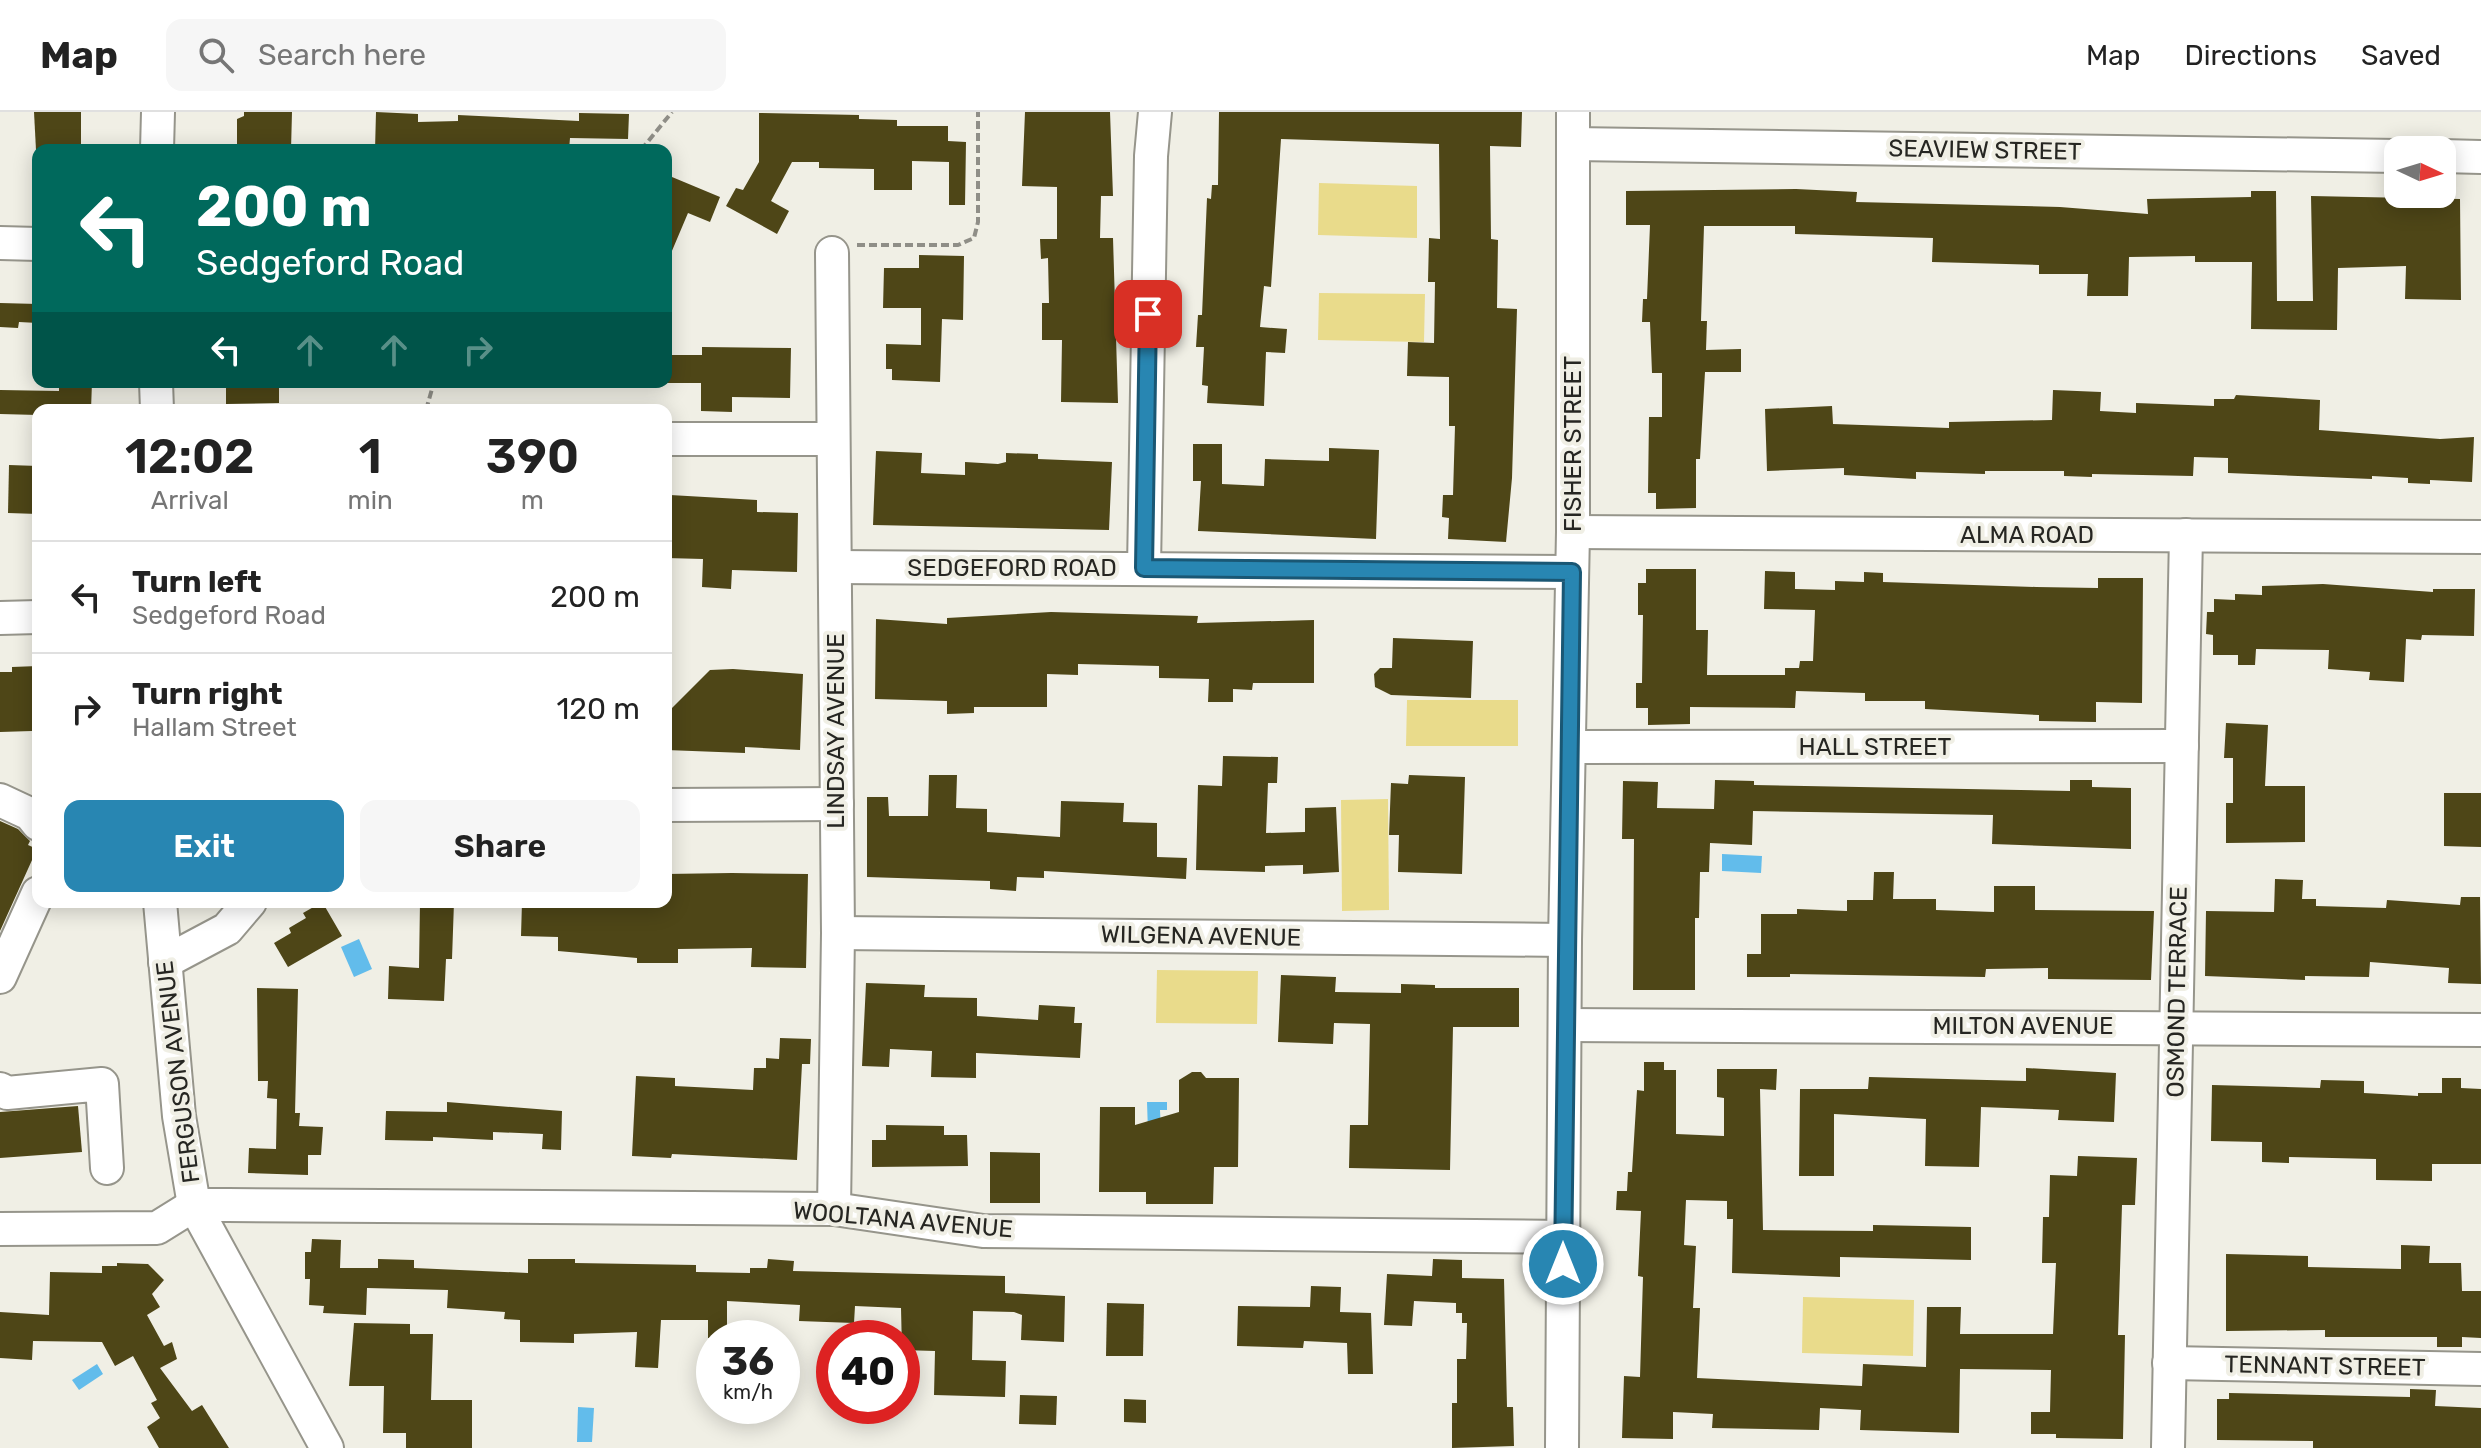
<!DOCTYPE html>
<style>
body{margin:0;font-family:Rubik,sans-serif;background:#f6f6f6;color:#222;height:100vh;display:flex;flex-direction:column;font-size:30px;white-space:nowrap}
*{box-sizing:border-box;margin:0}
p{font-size:26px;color:#767676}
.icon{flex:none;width:44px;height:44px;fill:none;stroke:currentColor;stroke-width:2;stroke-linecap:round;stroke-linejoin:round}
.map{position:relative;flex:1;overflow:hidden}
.drawer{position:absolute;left:32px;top:292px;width:640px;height:504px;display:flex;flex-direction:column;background:#fff;border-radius:16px;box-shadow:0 4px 20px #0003}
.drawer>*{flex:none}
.banner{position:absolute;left:32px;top:32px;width:640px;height:244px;border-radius:16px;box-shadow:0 4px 20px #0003;background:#00695c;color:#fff;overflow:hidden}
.needle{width:52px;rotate:94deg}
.tools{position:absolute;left:2384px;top:24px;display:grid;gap:16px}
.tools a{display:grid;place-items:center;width:72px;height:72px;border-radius:16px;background:#fff;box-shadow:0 4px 20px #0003;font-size:40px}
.speed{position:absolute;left:696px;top:1208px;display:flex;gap:16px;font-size:40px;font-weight:700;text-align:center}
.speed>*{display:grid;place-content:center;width:104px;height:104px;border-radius:50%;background:#fff;box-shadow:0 4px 20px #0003;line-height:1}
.speed small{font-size:20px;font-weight:400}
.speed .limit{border:12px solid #d22;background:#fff;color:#111}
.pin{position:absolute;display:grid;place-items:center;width:68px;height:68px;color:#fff;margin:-34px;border-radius:16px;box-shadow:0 4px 12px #0006}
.me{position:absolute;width:88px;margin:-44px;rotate:0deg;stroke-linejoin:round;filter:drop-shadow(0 0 6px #0008)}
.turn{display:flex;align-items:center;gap:28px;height:168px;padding:0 32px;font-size:36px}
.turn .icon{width:104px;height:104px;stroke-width:2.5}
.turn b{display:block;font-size:56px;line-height:68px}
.lanes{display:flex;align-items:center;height:76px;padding:0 32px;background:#0003;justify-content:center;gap:40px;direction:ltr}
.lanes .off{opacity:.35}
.eta{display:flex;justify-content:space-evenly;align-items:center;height:136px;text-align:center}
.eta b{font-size:48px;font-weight:600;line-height:56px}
.primary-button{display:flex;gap:16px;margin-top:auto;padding:16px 32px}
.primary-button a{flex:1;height:92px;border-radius:16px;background:#2886b2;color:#fff;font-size:32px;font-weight:600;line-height:92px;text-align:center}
.primary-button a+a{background:#f6f6f6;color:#222}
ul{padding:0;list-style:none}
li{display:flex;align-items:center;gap:24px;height:112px;padding:0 32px;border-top:2px solid #e0e0e0}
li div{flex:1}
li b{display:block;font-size:30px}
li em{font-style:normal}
header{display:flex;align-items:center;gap:48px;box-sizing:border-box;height:112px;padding:0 40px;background:#fff;border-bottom:2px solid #e0e0e0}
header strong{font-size:38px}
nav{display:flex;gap:44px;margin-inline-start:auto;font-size:28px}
.search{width:560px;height:72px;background:#f6f6f6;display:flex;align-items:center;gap:20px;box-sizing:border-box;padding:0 28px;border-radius:16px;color:#767676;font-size:30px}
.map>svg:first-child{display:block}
.green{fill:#e9db8b}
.water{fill:#62bceb}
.building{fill:#4e4617}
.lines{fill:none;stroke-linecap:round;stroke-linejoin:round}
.minor-casing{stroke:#96958b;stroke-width:36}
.path{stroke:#8f8e87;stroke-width:4;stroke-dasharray:8 4;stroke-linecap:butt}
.minor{stroke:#fff;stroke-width:32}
.route-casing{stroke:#1a5774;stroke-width:20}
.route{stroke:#2886b2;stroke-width:14}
.labels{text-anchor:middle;stroke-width:8;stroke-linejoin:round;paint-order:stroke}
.street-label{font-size:24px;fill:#262622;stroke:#f0efe5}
</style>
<header>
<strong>Map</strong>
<div class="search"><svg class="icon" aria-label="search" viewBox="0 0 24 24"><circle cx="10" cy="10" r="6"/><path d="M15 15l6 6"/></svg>Search here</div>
<nav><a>Map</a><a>Directions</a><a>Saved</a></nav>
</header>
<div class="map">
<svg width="2481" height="1336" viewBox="0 0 2481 1336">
<rect width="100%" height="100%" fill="#f0efe5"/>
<g class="green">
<polygon points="1319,71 1417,74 1417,126 1318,123"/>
<polygon points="1319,181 1425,182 1424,230 1318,228"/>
<polygon points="1407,588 1518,588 1518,634 1406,634"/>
<polygon points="1388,687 1389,798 1342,799 1341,688"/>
<polygon points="1157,858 1258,859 1257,912 1156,911"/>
<polygon points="1803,1185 1914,1188 1913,1244 1802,1241"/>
</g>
<g class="water">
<polygon points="1722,742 1762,744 1761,761 1722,759"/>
<polygon points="359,827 372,857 354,865 341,835"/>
<polygon points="1147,990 1167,990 1167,998 1160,998 1161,1020 1148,1020"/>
<polygon points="97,1252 103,1262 79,1278 72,1268"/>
<polygon points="578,1295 594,1296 592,1330 577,1330"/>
</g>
<g class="building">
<polygon points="34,0 81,0 81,38 36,38"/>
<polygon points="244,0 292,0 291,38 237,38 237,7 244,4"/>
<polygon points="376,0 418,2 418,10 458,9 458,3 579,9 579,1 629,2 628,27 570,26 569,38 375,38"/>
<polygon points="1025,0 1110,0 1113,84 1101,84 1100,126 1113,126 1118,291 1061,290 1062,228 1042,228 1042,191 1049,191 1048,146 1041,147 1040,127 1057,127 1057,75 1022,74"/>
<polygon points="1219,0 1522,0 1521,35 1490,34 1491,127 1498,128 1497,196 1517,197 1512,366 1506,430 1448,427 1449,406 1442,405 1443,383 1453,383 1455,314 1449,314 1449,265 1407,264 1408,230 1434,231 1435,170 1428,170 1429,126 1440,127 1439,32 1281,27 1271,175 1264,174 1260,215 1287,217 1285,241 1266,240 1264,294 1207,291 1208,274 1202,273 1204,235 1196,235 1198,203 1202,203 1207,86 1211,87 1212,73 1218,73"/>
<polygon points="759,1 859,3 859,7 897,8 897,14 948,14 948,29 966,30 965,93 949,93 949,50 912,49 912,78 874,78 874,57 819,56 819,50 792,50 771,89 789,99 777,122 726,94 736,76 743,78 759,50"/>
<polygon points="672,65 720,85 710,110 688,101 666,153 666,80"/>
<polygon points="1796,77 1857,80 1856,90 2060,95 2148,102 2147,87 2251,85 2251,79 2276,79 2277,189 2313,189 2311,84 2460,87 2461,188 2405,187 2406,154 2338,156 2337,218 2251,217 2252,150 2195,150 2195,144 2129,145 2128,184 2087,184 2088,162 2039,162 2039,153 1932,150 1933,126 1795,122 1795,114 1704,114 1701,209 1707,209 1706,238 1741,237 1741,260 1705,260 1700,347 1696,347 1696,396 1656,397 1656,381 1648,381 1649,305 1662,305 1662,261 1652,261 1650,210 1642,210 1643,187 1647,187 1650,113 1626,113 1626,79"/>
<polygon points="919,143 964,144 963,208 942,207 940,270 892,268 892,257 886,257 886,232 921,233 921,196 883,196 884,156 919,156"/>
<polygon points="0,191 38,192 38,211 19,210 18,216 0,215"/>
<polygon points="702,235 791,236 790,286 732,285 732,300 701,299 701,271 666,271 666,243 702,243"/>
<polygon points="59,270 92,270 91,298 38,298 38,303 0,302 0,278 59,279"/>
<polygon points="226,270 279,270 279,291 226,292"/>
<polygon points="2053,278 2101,280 2100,299 2136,301 2136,291 2214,294 2214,287 2234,287 2236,283 2320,288 2319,318 2440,327 2474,325 2472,370 2430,368 2430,372 2408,371 2408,366 2372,364 2372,367 2228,361 2228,346 2194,345 2193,364 2092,362 2092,365 2064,364 2064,359 1985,359 1985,362 1916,360 1916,367 1844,363 1844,356 1767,359 1765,297 1832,294 1833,312 1949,316 1949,310 2052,308"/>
<polygon points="1193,332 1222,332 1222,372 1264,374 1265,347 1329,349 1329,336 1379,338 1376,427 1198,419 1201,369 1193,369"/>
<polygon points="876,339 922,341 921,361 965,363 965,350 998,352 1006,350 1006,341 1038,342 1038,347 1112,350 1109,418 873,413"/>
<polygon points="9,353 38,354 38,402 8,401"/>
<polygon points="670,383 757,388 757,400 798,401 797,460 732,458 731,477 702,475 703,447 666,446 666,394 669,394"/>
<polygon points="1646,457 1696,457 1696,518 1708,518 1707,563 1785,563 1785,556 1799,556 1800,549 1813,549 1815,498 1764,497 1765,459 1795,460 1795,477 1835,478 1835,469 1864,470 1864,460 1883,461 1883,470 2036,475 2098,476 2098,466 2143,466 2142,591 2096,590 2096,610 2039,609 2039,603 1925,597 1925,589 1865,589 1865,581 1796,579 1795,596 1690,595 1690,612 1648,613 1648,596 1636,596 1636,571 1642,571 1643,503 1638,503 1638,471 1646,471"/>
<polygon points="2323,472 2433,480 2433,477 2475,477 2474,524 2422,523 2421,528 2406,527 2404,570 2369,568 2370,560 2328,557 2329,538 2256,537 2255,553 2238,553 2238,543 2213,543 2213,523 2206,522 2207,500 2214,500 2214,487 2235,488 2235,482 2262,483 2262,474"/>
<polygon points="1051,500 1198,504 1197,511 1314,508 1314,571 1253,571 1252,578 1233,577 1233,590 1208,590 1209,567 1159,566 1159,554 1078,552 1078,563 1047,562 1047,595 974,595 974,601 947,602 947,589 875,587 876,507 947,512 947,506"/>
<polygon points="1393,526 1473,529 1471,586 1391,583 1375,575 1374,562 1380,556 1392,556"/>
<polygon points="38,554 38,607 32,607 32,619 0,620 0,560 12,560 12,555"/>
<polygon points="733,557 803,562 800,638 745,635 745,641 666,638 666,602 710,558"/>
<polygon points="2226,611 2268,613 2265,674 2305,674 2305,730 2226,731 2226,691 2233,691 2233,646 2224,646"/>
<polygon points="1223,644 1278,645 1277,671 1268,671 1266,721 1305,720 1305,696 1336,695 1339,760 1303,762 1303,753 1265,754 1265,760 1196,758 1198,673 1222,674"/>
<polygon points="929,663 957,663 956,696 987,697 987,720 1060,725 1061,689 1124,691 1123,710 1157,711 1157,745 1187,746 1186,767 1044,759 1044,766 1017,765 1016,779 990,777 990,769 867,765 867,685 888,685 889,704 928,704"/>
<polygon points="1409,663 1465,665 1462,762 1398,760 1399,723 1389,723 1391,671 1408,672"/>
<polygon points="1715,668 1754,669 1754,673 2070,679 2070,668 2092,668 2092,675 2131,676 2131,737 1992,732 1993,703 1753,699 1752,733 1710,731 1709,760 1700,760 1699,806 1695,806 1695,878 1633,878 1634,727 1622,727 1623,669 1658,670 1657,696 1714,697"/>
<polygon points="2444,681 2481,681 2481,735 2444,734"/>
<polygon points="0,709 18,717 30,729 28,733 37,737 0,819"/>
<polygon points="1874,760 1894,760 1893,787 1936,787 1936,798 1994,800 1994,774 2035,774 2035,798 2154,799 2151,868 2048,867 2048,856 1986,857 1985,865 1790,862 1790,865 1747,865 1747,842 1761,842 1761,802 1797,802 1797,797 1847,799 1847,788 1873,788"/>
<polygon points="732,761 808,762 806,856 751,855 752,836 678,837 678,851 637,851 637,846 558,839 558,825 521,824 522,790 666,790 666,762"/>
<polygon points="2275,767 2303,768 2302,787 2316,787 2316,794 2386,796 2387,788 2460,793 2461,785 2480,785 2481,872 2448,871 2449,856 2370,850 2369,865 2305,864 2305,868 2205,864 2206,799 2274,800"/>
<polygon points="420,790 454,790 452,847 446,847 444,889 388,887 389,854 419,856"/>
<polygon points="317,793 324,793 342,824 288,855 274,831 291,821 289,816 306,806 303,801"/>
<polygon points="1281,863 1336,865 1335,880 1401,881 1401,872 1435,873 1435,876 1519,876 1519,915 1453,915 1450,1058 1349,1056 1350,1013 1368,1013 1370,912 1334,911 1333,932 1278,930"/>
<polygon points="866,871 925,873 924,885 977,886 977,904 1038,908 1039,893 1075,895 1074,911 1082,911 1080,946 976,941 976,966 931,965 932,939 890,937 889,955 862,954"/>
<polygon points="257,876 298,877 295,1001 300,1001 299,1014 323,1015 321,1043 308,1043 308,1063 248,1061 249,1036 276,1037 277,987 267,986 268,969 258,969"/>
<polygon points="780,926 811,927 810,952 802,952 797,1048 672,1042 671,1046 632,1044 636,964 675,966 675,974 753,978 754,956 766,956 766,946 779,947"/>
<polygon points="1644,950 1664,950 1664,958 1676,958 1676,1022 1724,1024 1724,986 1717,985 1717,957 1777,957 1776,978 1760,977 1763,1118 1873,1119 1873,1113 1971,1115 1971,1148 1840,1145 1840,1165 1732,1161 1733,1107 1727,1107 1727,1089 1686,1088 1684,1133 1696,1134 1693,1196 1700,1196 1697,1266 1862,1274 1863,1252 1926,1255 1927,1195 1961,1195 1960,1222 2053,1222 2056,1151 2042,1151 2043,1105 2049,1105 2050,1063 2077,1064 2078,1044 2137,1046 2135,1093 2122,1093 2118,1223 2125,1223 2123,1327 2056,1326 2056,1322 2031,1322 2031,1300 2050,1300 2051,1258 1960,1257 1959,1321 1860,1318 1861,1298 1820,1296 1819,1318 1712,1316 1713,1302 1673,1300 1673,1327 1622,1326 1624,1264 1640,1265 1643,1165 1638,1164 1641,1099 1616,1098 1617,1079 1627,1079 1628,1060 1632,1060 1637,978 1644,979"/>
<polygon points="2026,956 2116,961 2114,1010 2058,1008 2059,998 1981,995 1979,1055 1925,1054 1926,1007 1834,1002 1834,1064 1799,1064 1800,977 1868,977 1869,965 2026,969"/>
<polygon points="1192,960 1201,960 1206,966 1239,966 1238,1055 1214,1055 1213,1092 1146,1092 1146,1080 1099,1080 1100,995 1135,995 1135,1013 1179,1000 1179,968"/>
<polygon points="2442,966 2461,966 2461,976 2481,977 2481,1052 2432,1052 2432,1069 2376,1068 2376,1047 2289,1045 2289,1051 2262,1050 2262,1030 2211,1029 2212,973 2320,976 2321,968 2364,969 2364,981 2418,984 2418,981 2442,981"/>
<polygon points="447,990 562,999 561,1038 542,1037 543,1022 493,1020 493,1028 433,1025 433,1029 385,1028 386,999 447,1000"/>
<polygon points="78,994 82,1040 0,1046 0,1000"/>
<polygon points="886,1013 944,1014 944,1023 967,1023 968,1054 872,1055 872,1028 886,1028"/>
<polygon points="990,1040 1040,1041 1040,1091 990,1091"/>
<polygon points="312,1127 341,1128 340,1156 378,1156 378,1147 414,1148 414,1156 528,1161 528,1147 575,1147 575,1151 696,1153 696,1160 750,1161 750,1156 767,1156 768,1147 794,1149 793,1159 1005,1164 1005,1181 1065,1184 1064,1230 1021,1228 1022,1203 1014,1200 973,1199 972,1248 1006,1249 1005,1285 934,1283 935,1239 902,1238 901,1196 855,1194 854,1211 799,1209 800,1193 727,1189 727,1226 708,1226 708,1208 661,1208 658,1256 635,1255 637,1220 574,1222 574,1231 520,1230 520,1208 504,1207 505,1200 447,1196 448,1178 367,1176 366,1203 323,1201 324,1194 309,1193 310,1167 305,1167 305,1140 311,1140"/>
<polygon points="2401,1133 2430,1134 2429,1151 2461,1151 2462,1179 2481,1179 2481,1226 2462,1225 2462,1235 2437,1235 2437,1225 2325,1225 2325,1218 2226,1219 2226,1142 2308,1144 2308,1155 2401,1157"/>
<polygon points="1433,1147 1462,1148 1462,1166 1504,1167 1507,1295 1513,1295 1514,1334 1452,1336 1452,1291 1457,1291 1457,1247 1466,1247 1467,1211 1462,1211 1462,1201 1456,1201 1456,1191 1414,1189 1412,1214 1384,1213 1387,1162 1432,1164"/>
<polygon points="117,1151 148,1152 164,1168 152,1182 160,1195 147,1203 164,1234 172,1230 177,1247 160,1256 192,1299 202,1293 229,1336 159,1336 147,1315 160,1306 151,1291 157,1288 133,1244 115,1254 102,1230 33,1229 32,1248 0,1246 0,1200 49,1203 50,1160 102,1161 102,1154 117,1154"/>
<polygon points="1311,1174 1341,1175 1340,1200 1371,1201 1373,1262 1348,1262 1347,1231 1304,1229 1303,1236 1237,1234 1238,1194 1310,1195"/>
<polygon points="1107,1191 1144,1192 1143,1244 1106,1244"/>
<polygon points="354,1211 410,1212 410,1222 433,1222 431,1288 472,1288 472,1336 406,1336 406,1321 383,1321 384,1274 349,1274"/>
<polygon points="2410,1277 2436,1278 2435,1294 2481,1296 2481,1336 2313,1336 2313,1329 2217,1328 2217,1287 2229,1287 2229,1281 2410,1285"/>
<polygon points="1020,1283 1057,1284 1056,1313 1019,1312"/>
<polygon points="1124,1287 1146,1288 1146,1311 1124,1310"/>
</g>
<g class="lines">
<g class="minor-casing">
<g id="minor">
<polyline points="1573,32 2398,44"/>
<polyline points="157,38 158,0"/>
<polyline points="2442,44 2481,45"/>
<polyline points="0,131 38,132"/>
<polyline points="832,141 838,821 834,1097"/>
<polyline points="156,270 157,298"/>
<polyline points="666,327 833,327"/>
<polyline points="1573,420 2481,425"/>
<polyline points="835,455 1572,460"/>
<polyline points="1144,456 1151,44 1155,0"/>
<polyline points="0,506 38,505"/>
<polyline points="1569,635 2182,634"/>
<polyline points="0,688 30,702 38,712"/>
<polyline points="666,693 837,692"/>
<polyline points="160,790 179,1004 194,1093 327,1336"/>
<polyline points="838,821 1565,828"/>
<polyline points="165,850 227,817 250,790"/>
<polyline points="0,865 38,781"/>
<polyline points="1565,913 2481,918"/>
<polyline points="0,977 7,981 102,972 107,1056"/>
<polyline points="0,1117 157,1116 194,1093 228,1093 834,1097 983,1119 1563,1125"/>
<polyline points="2169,1251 2481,1257"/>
<polyline points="1562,1336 1565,828 1573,420 1573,0"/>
<polyline points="2168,1336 2186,423"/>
</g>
</g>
<g class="path">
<polyline points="641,38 672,0"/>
<polyline points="857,133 958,133 974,126 978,110 978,0"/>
<polyline points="426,298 434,270"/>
</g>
<use href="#minor" class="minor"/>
</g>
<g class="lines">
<g class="route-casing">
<polyline id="route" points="1148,202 1144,456 1572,460 1563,1152"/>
</g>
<use href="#route" class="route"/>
</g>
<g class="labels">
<g class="street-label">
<text transform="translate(1985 38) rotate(1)" y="8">SEAVIEW STREET</text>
<text transform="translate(1573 332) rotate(-90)" y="8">FISHER STREET</text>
<text x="2027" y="431">ALMA ROAD</text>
<text x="1012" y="464">SEDGEFORD ROAD</text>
<text transform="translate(836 619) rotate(-90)" y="8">LINDSAY AVENUE</text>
<text x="1875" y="643">HALL STREET</text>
<text transform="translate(1201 824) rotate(1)" y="8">WILGENA AVENUE</text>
<text transform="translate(2177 880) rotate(-89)" y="8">OSMOND TERRACE</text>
<text x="2023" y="922">MILTON AVENUE</text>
<text transform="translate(178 960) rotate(-97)" y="8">FERGUSON AVENUE</text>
<text transform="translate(903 1108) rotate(5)" y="8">WOOLTANA AVENUE</text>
<text transform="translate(2325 1254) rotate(1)" y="8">TENNANT STREET</text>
</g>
</g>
</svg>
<div class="tools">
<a><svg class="needle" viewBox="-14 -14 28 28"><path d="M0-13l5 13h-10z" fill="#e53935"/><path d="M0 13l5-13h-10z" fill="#767676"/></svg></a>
</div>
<div class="speed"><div>36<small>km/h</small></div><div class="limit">40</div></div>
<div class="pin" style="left:1148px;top:202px;background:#d93025"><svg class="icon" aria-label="arrive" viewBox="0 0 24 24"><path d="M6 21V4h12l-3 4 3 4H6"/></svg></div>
<svg class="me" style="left:1563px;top:1152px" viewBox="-20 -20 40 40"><circle r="17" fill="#2886b2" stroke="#fff" stroke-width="3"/><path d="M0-11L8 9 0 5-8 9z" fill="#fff"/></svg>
<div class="banner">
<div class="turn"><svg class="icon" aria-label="left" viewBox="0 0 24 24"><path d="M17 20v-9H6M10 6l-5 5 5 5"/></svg><div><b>200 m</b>Sedgeford Road</div></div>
<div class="lanes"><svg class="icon" aria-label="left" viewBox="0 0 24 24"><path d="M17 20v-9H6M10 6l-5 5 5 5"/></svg><svg class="icon off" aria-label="ahead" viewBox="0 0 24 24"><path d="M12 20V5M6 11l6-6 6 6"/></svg><svg class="icon off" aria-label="ahead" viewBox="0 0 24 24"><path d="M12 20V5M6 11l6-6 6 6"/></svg><svg class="icon off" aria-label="right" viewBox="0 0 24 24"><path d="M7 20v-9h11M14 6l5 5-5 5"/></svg></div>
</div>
<section class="drawer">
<div class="eta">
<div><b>12:02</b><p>Arrival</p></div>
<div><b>1</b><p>min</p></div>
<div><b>390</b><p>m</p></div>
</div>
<ul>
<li><svg class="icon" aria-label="left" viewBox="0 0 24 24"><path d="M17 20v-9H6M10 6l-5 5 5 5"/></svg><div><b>Turn left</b><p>Sedgeford Road</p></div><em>200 m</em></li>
<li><svg class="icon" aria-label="right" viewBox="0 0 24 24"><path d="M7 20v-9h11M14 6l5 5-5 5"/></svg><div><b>Turn right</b><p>Hallam Street</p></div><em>120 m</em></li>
</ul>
<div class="primary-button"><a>Exit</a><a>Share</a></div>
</section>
</div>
